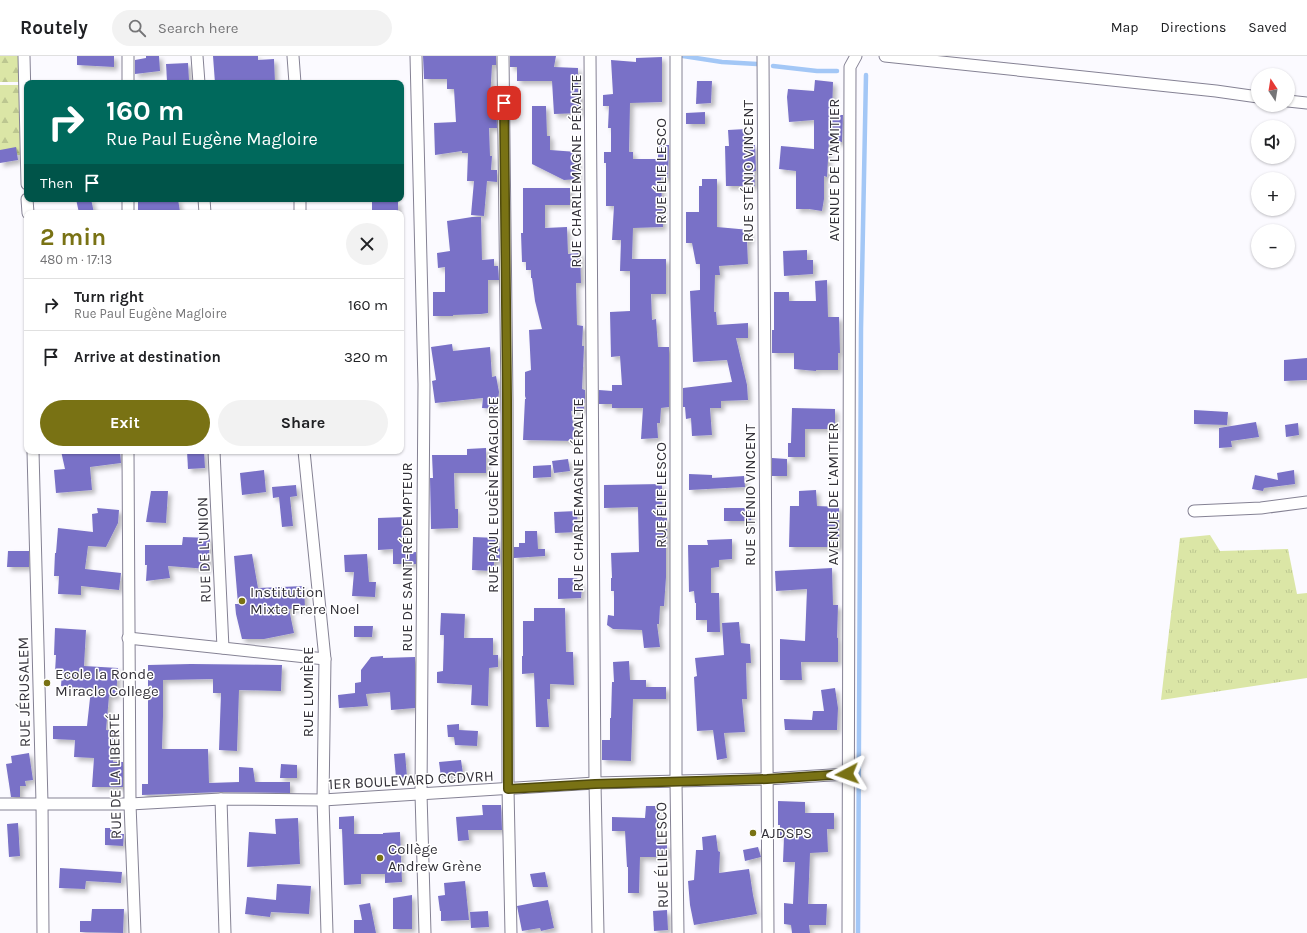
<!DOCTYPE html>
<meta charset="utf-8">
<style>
body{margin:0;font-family:Karla,sans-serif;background:#f2f2f2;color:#202124;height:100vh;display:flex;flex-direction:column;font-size:15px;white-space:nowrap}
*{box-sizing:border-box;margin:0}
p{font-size:13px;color:#757577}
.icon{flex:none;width:22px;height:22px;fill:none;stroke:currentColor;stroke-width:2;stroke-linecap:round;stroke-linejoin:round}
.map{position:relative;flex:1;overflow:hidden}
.panel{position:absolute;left:24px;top:154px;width:380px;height:244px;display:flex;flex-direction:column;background:#fff;border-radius:8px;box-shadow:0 1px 3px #0004}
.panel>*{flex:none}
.guide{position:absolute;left:24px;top:24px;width:380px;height:122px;border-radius:8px;box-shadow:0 1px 3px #0004;background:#00695c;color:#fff;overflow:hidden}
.needle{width:26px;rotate:348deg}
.controls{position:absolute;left:1251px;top:12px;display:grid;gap:8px}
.controls a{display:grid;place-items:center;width:44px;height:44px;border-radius:50%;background:#fff;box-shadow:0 1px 3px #0004;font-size:20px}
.pin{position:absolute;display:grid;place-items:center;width:34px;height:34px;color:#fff;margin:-17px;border-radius:8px;box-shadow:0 2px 6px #0006}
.me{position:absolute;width:44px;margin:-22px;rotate:266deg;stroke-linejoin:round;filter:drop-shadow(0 0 3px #0008)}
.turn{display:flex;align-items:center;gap:14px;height:84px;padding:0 16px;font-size:18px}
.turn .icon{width:52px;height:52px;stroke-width:2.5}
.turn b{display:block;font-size:28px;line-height:34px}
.then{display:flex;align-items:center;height:38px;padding:0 16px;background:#0003;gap:8px;font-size:15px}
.round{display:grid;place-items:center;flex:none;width:42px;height:42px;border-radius:21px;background:#f2f2f2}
.head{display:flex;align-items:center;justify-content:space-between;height:68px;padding:0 16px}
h1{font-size:24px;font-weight:700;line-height:30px;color:#797214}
.button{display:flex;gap:8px;margin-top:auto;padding:8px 16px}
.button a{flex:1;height:46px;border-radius:24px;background:#797214;color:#fff;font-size:16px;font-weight:700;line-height:46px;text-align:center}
.button a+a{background:#f2f2f2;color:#202124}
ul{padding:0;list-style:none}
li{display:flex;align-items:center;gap:12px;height:52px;padding:0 16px;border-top:1px solid #e0e0e0}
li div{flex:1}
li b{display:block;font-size:15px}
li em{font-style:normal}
header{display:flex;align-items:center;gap:24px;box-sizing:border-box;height:56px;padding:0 20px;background:#fff;border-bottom:1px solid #e0e0e0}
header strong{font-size:19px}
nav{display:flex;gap:22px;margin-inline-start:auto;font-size:14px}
.search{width:280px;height:36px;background:#f2f2f2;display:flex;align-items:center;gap:10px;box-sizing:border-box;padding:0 14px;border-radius:22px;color:#757577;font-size:15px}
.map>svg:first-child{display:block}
.grass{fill:url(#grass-tufts)}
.forest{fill:url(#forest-firs)}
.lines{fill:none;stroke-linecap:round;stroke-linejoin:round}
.stream{stroke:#a3c7f6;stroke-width:4.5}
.building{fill:#7971c7;filter:url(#shadow)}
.minor-casing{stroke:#858294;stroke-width:13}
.minor{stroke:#fff;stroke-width:11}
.route-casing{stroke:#4f4a0d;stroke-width:10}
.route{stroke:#797214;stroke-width:7}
.poi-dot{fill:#797214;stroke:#fff;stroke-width:1.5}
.labels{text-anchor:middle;stroke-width:3;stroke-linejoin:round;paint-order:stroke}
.street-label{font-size:15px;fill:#333139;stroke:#fff}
.poi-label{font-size:15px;fill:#333139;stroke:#fff;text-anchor:start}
</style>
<header>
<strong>Routely</strong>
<div class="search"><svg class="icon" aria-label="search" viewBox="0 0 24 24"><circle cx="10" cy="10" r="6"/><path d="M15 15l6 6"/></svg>Search here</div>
<nav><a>Map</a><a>Directions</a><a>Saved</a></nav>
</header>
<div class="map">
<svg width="1307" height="877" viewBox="0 0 1307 877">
<defs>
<pattern id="grass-tufts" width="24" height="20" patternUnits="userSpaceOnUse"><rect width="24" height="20" fill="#dbe6a6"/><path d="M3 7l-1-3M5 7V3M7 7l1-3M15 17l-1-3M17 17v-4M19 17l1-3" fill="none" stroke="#bcc690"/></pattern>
<pattern id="forest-firs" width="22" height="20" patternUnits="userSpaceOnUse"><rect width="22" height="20" fill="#dbe6a6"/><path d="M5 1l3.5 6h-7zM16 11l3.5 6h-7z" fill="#bcc690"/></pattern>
<filter id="shadow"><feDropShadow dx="3.5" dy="3.5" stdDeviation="2" flood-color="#0004"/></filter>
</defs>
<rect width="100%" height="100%" fill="#fbfaff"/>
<polygon class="grass" points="1210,479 1220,495 1288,493 1297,538 1307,537 1307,622 1161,644 1180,482"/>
<g class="forest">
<rect x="0" y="0" width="20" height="26"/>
<polygon points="0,29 20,29 23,99 0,99"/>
</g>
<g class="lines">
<g class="stream">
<polyline points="683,0 722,6 757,8"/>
<polyline points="773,10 817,15 837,15"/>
<polyline points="858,877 861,273 866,19"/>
</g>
</g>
<g class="building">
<polygon points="77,0 114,0 114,11 77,9"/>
<polygon points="146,0 159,0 160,15 135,18 135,4 146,2"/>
<polygon points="213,0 258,0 258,4 274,3 275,27 215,27"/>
<polygon points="423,0 496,0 496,9 492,9 490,43 496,43 497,72 489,72 490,100 492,100 491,114 497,114 497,126 487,125 484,160 471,159 474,125 467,125 468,97 462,97 462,95 435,99 434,67 456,66 454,33 447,33 447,23 424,23"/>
<polygon points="510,0 556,0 554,11 578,12 578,37 580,37 581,57 554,58 552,25 517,25 517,11 510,11"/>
<polygon points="662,1 662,46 630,47 629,96 633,96 633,103 658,103 658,89 669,89 668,122 661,122 663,171 633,172 632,203 666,203 666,238 651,238 652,264 656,263 658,291 669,291 669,351 661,352 660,367 657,367 658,382 641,383 643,352 612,352 612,348 599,348 599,334 612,335 612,329 622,329 620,300 611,301 610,256 630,255 630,215 620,215 621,184 612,184 614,150 606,150 606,107 604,107 604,96 611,96 611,72 608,72 609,50 603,50 603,39 613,38 611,4 636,6 636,2"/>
<polygon points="188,7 189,24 167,25 166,8"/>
<polygon points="815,24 833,26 832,59 843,59 842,86 829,86 827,121 824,120 824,143 822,155 809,153 796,153 796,115 779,113 781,90 814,93 814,64 789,66 787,41 788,33 814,35"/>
<polygon points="697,25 712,25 711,47 696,48"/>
<polygon points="532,50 546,50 547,80 550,80 550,94 577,96 578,123 564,124 532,108"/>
<polygon points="705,56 705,68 686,68 686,57"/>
<polygon points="746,73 747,89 755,89 756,115 754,115 755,130 726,130 725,90 729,90 728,74"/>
<polygon points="16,91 18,104 0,107 0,94"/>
<polygon points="702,123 717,123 717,171 750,174 750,185 747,185 748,208 719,210 720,219 715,219 714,256 716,256 717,269 748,267 748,282 736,282 747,329 748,344 721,345 721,352 710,352 712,379 692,380 691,362 686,363 685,351 683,351 683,332 732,326 727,304 693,306 690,235 700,234 700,208 696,208 692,187 686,187 686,156 699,156 699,130 702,130"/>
<polygon points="523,132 570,132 570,149 545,149 545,172 567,171 568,198 580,197 581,227 576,227 577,269 583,270 582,290 584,290 582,333 585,334 585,347 584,347 584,355 571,355 576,385 523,384 525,343 526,343 525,340 525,316 531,314 529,274 542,273 535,245 532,222 531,222 531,214 526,214 526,206 522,206 521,177 523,177"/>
<polygon points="76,143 91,143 94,157 79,157"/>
<polygon points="164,143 178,143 180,156 138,157 138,146 164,146"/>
<rect x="372" y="145" width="26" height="12"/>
<polygon points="472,161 481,161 482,204 494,203 494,210 498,210 499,224 488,224 488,257 481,258 453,259 453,260 433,260 433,236 445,236 445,211 438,212 437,197 450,195 447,165"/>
<polygon points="807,194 807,204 813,204 813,218 784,220 783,195"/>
<polygon points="827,224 828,261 839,261 840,297 838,297 838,314 816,314 816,315 794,313 794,297 772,297 772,274 774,274 774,236 789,236 789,245 816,245 815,225"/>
<polygon points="452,288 453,295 490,291 492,321 496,320 499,336 497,353 482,352 483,342 435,347 432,325 436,324 431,291"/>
<polygon points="1307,302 1307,324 1284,325 1284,304"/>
<polygon points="792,352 835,353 835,373 805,373 805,401 788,401 788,387 791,387"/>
<polygon points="1194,354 1228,356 1227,369 1194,368"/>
<polygon points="1256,366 1259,381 1231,385 1232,391 1219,392 1219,372"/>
<polygon points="1298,367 1299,379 1286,381 1285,369"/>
<polygon points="486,392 486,417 454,417 455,453 458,453 458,472 431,473 430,422 433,422 432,399 467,399 467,393"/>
<polygon points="61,395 120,395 121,407 90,411 92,434 56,437 54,414 65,413"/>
<polygon points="187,395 204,395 205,412 188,413"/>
<polygon points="772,402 787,403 787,420 772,420"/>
<polygon points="568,403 570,415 554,417 552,405"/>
<polygon points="551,409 551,421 533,422 533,410"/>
<polygon points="264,414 266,436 242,439 240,417"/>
<polygon points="1294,414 1295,428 1264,432 1263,435 1252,433 1255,419 1278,424 1277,417"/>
<polygon points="689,418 712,419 712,422 744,420 745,431 689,434"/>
<polygon points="662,428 662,462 667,462 667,484 666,484 666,521 664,550 660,550 659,568 657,568 660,591 644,592 642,574 613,573 607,569 608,559 614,560 614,535 611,535 611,522 612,522 611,497 639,496 638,451 604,452 604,429"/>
<polygon points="296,429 297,440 290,441 293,470 282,471 279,441 273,442 272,431"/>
<polygon points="816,434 817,450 839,451 839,491 789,491 790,450 799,450 799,435"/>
<polygon points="151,435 168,435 166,467 146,466"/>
<polygon points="97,452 119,454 118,467 106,491 88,490 85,513 121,517 119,534 81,530 81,539 58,538 59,520 54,520 55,497 56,497 58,472 93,476 92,458 98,457"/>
<rect x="724" y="452" width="27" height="13"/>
<polygon points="577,455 578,476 555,477 554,456"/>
<polygon points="405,461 406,497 416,496 416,508 393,508 393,493 378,494 378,462"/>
<polygon points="525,475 537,475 538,493 545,493 545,500 514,502 514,491 519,491 519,487 525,487"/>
<polygon points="183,481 210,482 208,513 168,510 170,522 146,525 147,509 145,509 145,489 182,489"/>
<polygon points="473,481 497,482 496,490 500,490 500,505 494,505 494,515 472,514"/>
<polygon points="732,483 732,503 719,504 719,511 711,512 711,537 719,537 720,576 707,576 707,564 696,564 696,547 695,547 694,535 689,536 688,489 708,489 707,484"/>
<polygon points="8,495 29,495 29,511 7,511"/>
<polygon points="252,498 258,532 304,530 305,552 289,553 294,577 264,583 242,583 236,558 235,548 238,548 234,500"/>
<polygon points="367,498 369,526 376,526 375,541 352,540 354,516 345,516 344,499"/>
<polygon points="832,512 833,549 838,549 837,582 838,582 838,606 801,606 802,624 780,624 780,583 805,585 807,533 776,535 775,515"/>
<polygon points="558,522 577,522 582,531 581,542 558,543"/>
<polygon points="534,552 565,552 566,596 573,596 574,629 550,628 550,643 547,643 549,671 536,671 534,617 522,618 522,600 523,600 523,565 534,565"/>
<polygon points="441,557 465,558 464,582 493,582 493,599 498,599 498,611 489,612 488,650 471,649 472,629 437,627 437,616 443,615 444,579 440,579"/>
<polygon points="739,566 741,587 750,588 751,607 746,607 747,643 742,643 745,676 724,677 727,702 717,704 713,674 697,675 694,621 697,620 695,602 724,599 722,567"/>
<polygon points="354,570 373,570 372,581 354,581"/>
<polygon points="55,572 86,574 84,610 118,612 116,641 109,640 106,674 115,675 113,706 123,706 123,731 92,731 94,702 74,701 75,684 53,683 53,670 87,670 91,633 61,630 62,617 55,616 56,599 54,599"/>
<polygon points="383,600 383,602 415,601 415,652 391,654 390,636 366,638 368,650 339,652 338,639 355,637 355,627 361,626 361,614 371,601"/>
<polygon points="629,605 630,624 646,624 646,631 666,631 666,643 633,643 631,705 602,704 602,684 610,684 610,662 611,662 612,626 614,626 613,606"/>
<polygon points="191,608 282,609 281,635 239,634 237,695 219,694 221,637 213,637 213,623 163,624 163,660 162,693 208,693 209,727 239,726 239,711 253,712 255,726 290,726 290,737 221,736 142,739 142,728 148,728 148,609"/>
<polygon points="835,632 838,652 837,674 785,674 784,663 812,664 813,655 824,655 821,634"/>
<polygon points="459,668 459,674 478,675 477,690 455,689 454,681 448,681 447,669"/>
<polygon points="29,697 33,724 25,725 26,730 20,730 20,741 11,741 6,708 12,707 11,700"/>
<polygon points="405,697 407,721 396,722 394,698"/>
<polygon points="461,704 463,718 441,721 439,706"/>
<polygon points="281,708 297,709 297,722 280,722"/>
<polygon points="778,745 805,746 805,757 834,757 834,773 827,773 828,796 810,797 808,848 827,848 826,869 809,869 810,877 792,877 791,869 784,868 784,847 793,848 795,806 783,806 784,781 780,781 780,769 778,769"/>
<polygon points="482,749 501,749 502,774 468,774 469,784 458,785 456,761 483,759"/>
<polygon points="646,750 657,750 656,789 667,789 667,801 640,801 639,837 628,837 628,811 627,811 625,775 612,775 612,761 645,762"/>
<polygon points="354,760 354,778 383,778 383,777 400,776 402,826 385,827 385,818 361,818 361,828 344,829 342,773 339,773 339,761"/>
<polygon points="298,762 300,808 247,811 249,776 276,778 275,763"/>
<polygon points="18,767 20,800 9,801 7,768"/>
<polygon points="105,772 116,772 116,778 124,778 123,790 105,789"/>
<polygon points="716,779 718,795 720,796 719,817 749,813 753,839 757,858 694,869 690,849 688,825 694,824 696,794 703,794 702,781"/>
<polygon points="758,791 761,801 745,805 743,794"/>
<polygon points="60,812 122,816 121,827 86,825 85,833 59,832"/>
<polygon points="545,816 548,831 533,831 530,818"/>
<polygon points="465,825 469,864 441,865 441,855 440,855 438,840 445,839 444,827"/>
<polygon points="277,828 311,830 309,858 271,856 270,861 245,858 247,841 276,844"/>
<polygon points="412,839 412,873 393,873 393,842"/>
<polygon points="548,844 554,872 541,875 540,872 522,875 517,850"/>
<polygon points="370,847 376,877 354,877 354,864 362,864 359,849"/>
<polygon points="92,853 124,853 123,877 80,876 80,865 91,865"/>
<polygon points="667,854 668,874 654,875 653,855"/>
<polygon points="488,855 489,871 471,872 470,856"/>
</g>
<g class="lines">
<g class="minor-casing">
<g id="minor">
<polyline points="24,0 27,128"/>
<polyline points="128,0 128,27"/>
<polyline points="197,0 199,27"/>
<polyline points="293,0 295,27"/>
<polyline points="416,0 424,328 421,738 425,877"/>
<polyline points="503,0 507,344 508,733 511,877"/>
<polyline points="590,0 595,727 598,877"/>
<polyline points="676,0 676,726 678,877"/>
<polyline points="763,0 768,877"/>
<polyline points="885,0 1216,35 1258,41"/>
<polyline points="1288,45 1307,47"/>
<polyline points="27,143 28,157"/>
<polyline points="128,143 128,157"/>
<polyline points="204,143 205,157"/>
<polyline points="300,143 300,157"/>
<polyline points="33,395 42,747 43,877"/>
<polyline points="128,395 130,748 135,877"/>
<polyline points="214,395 223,592"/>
<polyline points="304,395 325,603 323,744 327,877"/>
<polyline points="1194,455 1261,452 1307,446"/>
<polyline points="128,582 325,603"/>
<polyline points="221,743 225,877"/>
<polyline points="0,748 130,748 221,743 323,744 595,727 767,723 847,718"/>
<polyline points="848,877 850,11 856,0"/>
</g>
</g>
<use href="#minor" class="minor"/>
</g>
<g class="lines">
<g class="route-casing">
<polyline id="route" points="504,47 507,344 508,733 595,728 767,723 847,718"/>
</g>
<use href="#route" class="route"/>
</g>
<g class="poi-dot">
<circle cx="242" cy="545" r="4"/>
<circle cx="47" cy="627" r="4"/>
<circle cx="753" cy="777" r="4"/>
<circle cx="380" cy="802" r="4"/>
</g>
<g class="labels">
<g class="street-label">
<text transform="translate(834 114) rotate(-90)" y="5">AVENUE DE L'AMITIER</text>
<text transform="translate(576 115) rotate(-90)" y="5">RUE CHARLEMAGNE PÉRALTE</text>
<text transform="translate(661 115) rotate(-90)" y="5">RUE ÉLIE LESCO</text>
<text transform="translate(748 115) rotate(-90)" y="5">RUE STÉNIO VINCENT</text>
<text transform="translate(833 438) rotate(-90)" y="5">AVENUE DE L'AMITIER</text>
<text transform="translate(493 439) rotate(-90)" y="5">RUE PAUL EUGÈNE MAGLOIRE</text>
<text transform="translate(578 439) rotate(-90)" y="5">RUE CHARLEMAGNE PÉRALTE</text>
<text transform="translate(661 439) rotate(-90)" y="5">RUE ÉLIE LESCO</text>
<text transform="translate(750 439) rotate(-90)" y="5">RUE STÉNIO VINCENT</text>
<text transform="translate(204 494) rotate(-92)" y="5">RUE DE L'UNION</text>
<text transform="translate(407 501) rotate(-90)" y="5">RUE DE SAINT-RÉDEMPTEUR</text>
<text transform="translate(24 636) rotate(-91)" y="5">RUE JÉRUSALEM</text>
<text transform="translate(308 636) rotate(-90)" y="5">RUE LUMIÈRE</text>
<text transform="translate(115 720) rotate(-91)" y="5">RUE DE LA LIBERTÉ</text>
<text transform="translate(411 724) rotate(-3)" y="5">1ER BOULEVARD CCDVRH</text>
<text transform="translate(662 799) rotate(-91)" y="5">RUE ÉLIE LESCO</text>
</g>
<g class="poi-label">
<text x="250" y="541">Institution<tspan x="250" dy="17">Mixte Frere Noel</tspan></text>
<text x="55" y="623">Ecole la Ronde<tspan x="55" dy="17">Miracle College</tspan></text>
<text x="761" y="782">AJDSPS</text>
<text x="388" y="798">Collège<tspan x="388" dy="17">Andrew Grène</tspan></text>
</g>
</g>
</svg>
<div class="controls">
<a><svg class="needle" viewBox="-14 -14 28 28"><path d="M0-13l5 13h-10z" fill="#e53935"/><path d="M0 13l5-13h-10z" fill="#757577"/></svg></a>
<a><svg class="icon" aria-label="sound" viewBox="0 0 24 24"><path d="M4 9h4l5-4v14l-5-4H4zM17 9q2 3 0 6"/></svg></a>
<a>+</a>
<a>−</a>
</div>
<div class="pin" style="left:504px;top:47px;background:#d93025"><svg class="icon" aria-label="arrive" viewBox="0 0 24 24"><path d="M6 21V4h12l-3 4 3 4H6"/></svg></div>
<svg class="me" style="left:847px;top:718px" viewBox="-20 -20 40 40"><path d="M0-17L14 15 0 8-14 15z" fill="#797214" stroke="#fff" stroke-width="4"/></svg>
<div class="guide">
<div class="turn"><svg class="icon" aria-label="right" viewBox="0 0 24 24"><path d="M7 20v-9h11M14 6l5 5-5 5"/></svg><div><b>160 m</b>Rue Paul Eugène Magloire</div></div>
<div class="then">Then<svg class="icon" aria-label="arrive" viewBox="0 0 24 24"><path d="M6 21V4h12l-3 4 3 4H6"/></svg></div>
</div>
<section class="panel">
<div class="head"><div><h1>2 min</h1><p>480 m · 17:13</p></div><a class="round"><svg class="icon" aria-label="close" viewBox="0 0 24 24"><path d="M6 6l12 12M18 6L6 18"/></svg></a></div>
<ul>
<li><svg class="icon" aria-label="right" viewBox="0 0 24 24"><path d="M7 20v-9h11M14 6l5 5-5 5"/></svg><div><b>Turn right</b><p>Rue Paul Eugène Magloire</p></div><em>160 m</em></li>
<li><svg class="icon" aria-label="arrive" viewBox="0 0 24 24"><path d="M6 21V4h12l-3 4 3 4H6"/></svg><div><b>Arrive at destination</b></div><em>320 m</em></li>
</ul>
<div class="button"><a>Exit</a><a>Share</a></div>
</section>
</div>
